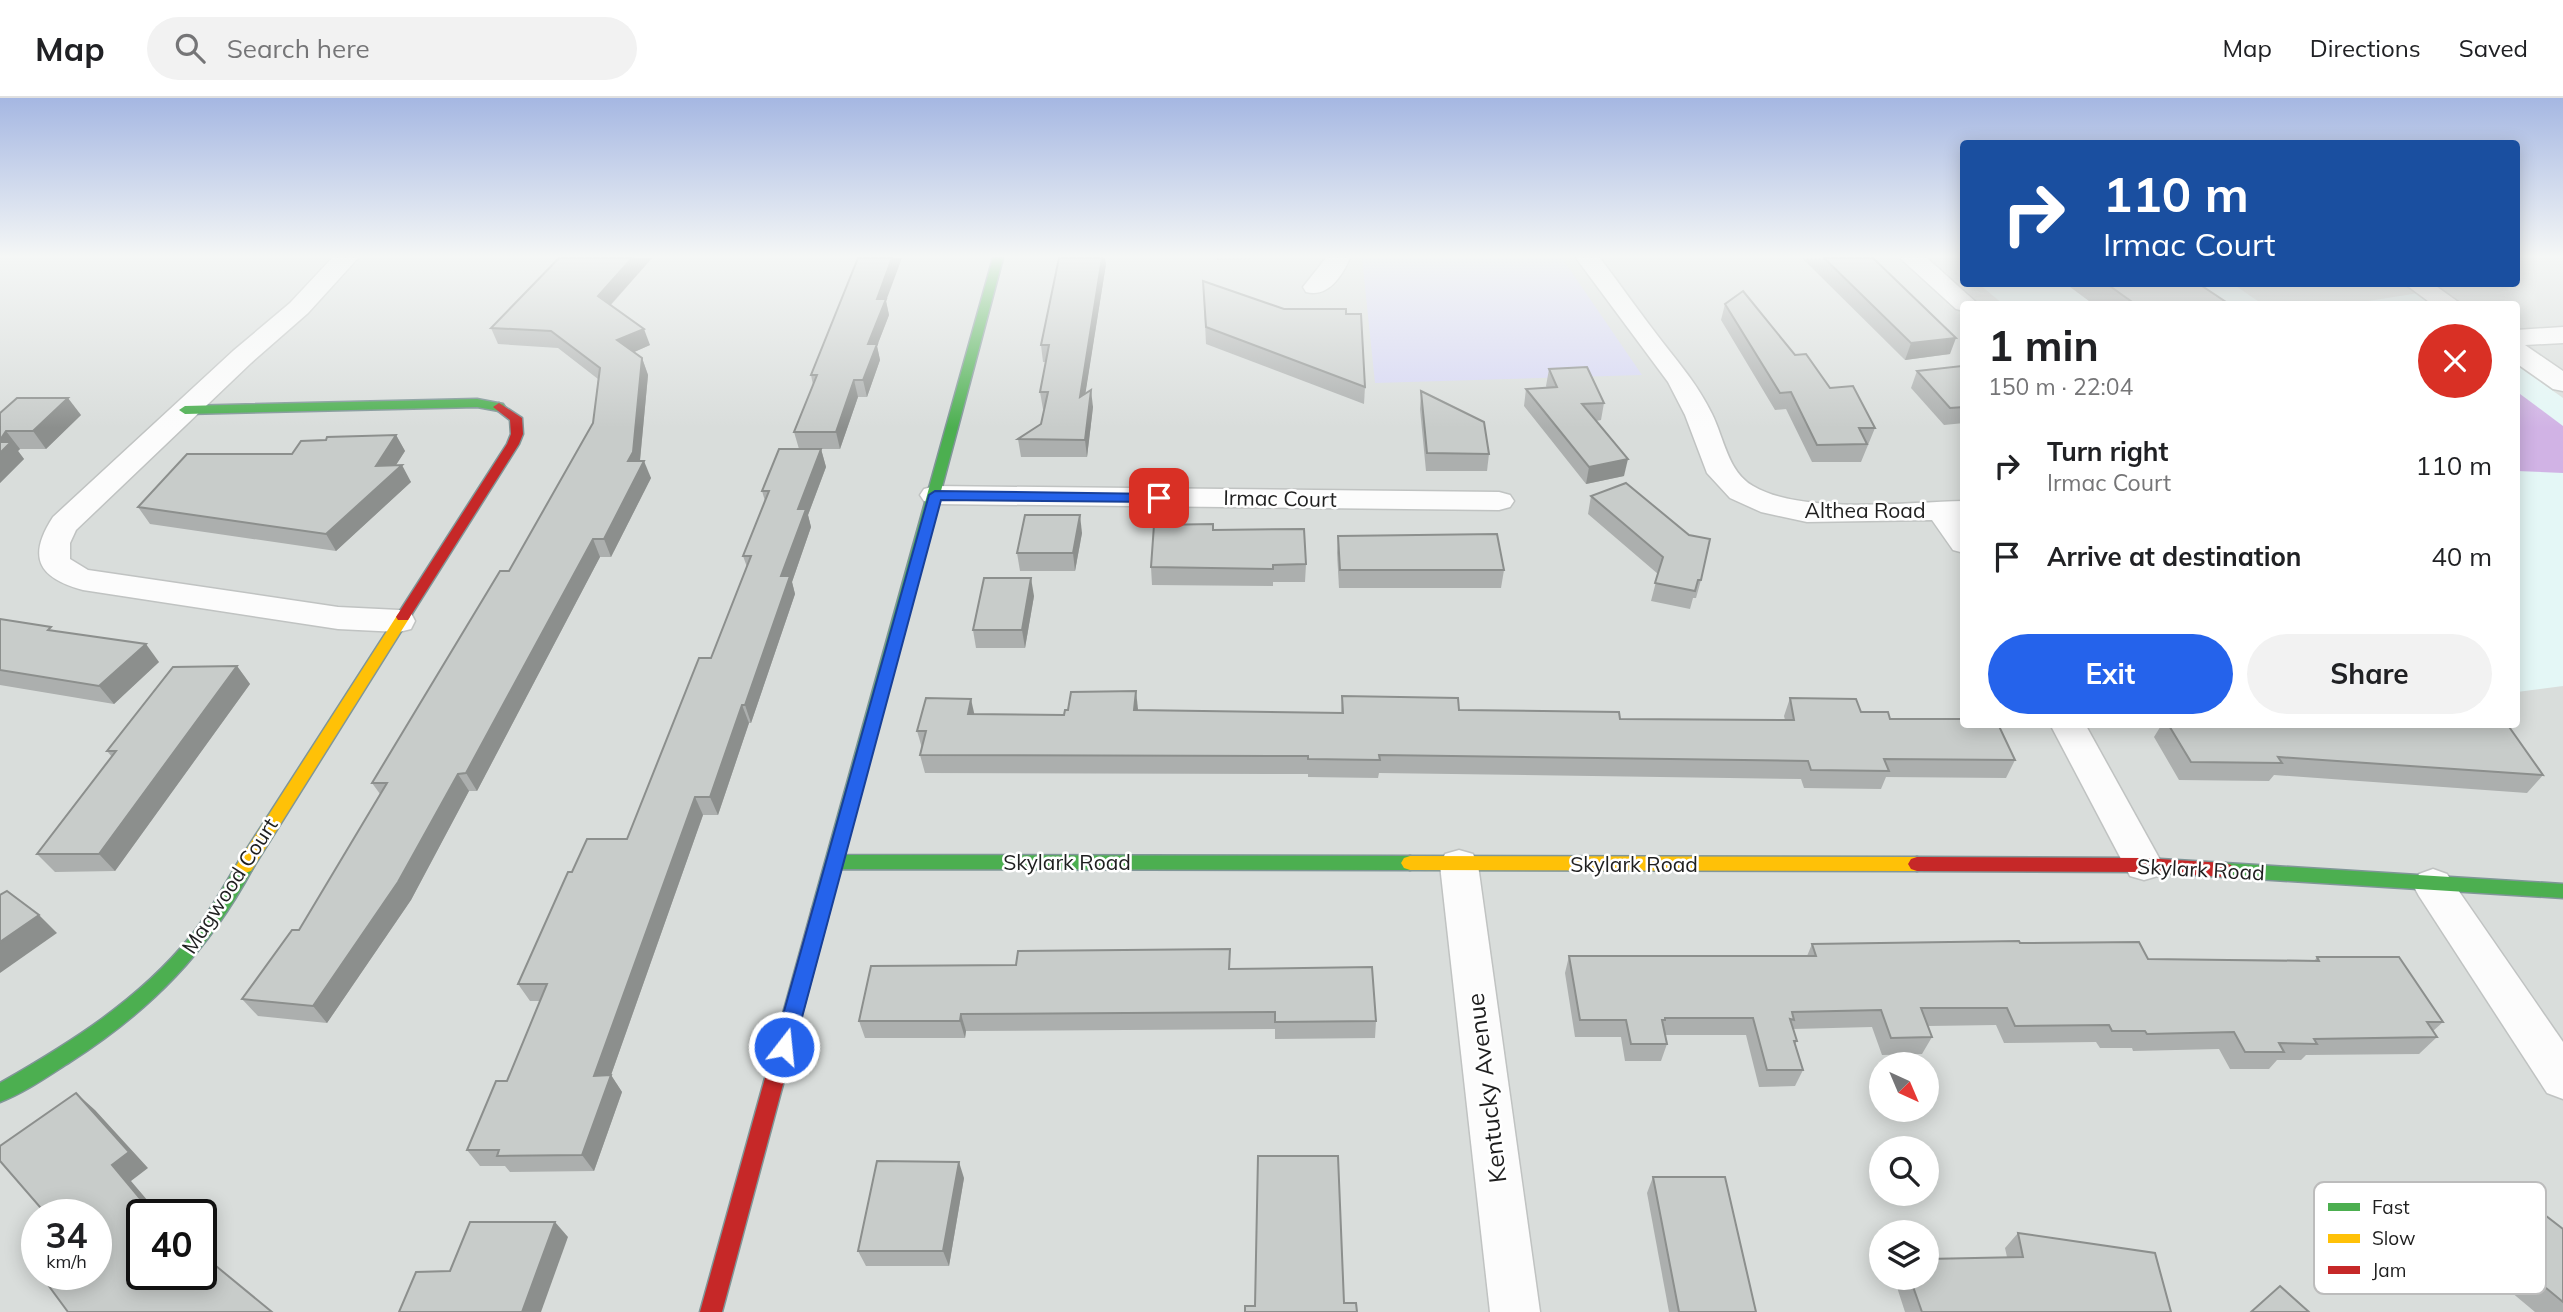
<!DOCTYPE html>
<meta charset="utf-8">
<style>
body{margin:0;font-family:Mulish,sans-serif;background:#f2f2f2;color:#202124;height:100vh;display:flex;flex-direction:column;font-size:26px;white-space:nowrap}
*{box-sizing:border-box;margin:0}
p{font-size:23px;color:#757577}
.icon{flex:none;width:38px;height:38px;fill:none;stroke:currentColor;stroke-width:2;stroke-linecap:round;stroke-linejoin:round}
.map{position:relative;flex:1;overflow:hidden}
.panel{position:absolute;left:1960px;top:203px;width:560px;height:427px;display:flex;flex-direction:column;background:#fff;border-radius:7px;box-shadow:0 4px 18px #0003}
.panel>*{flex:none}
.banner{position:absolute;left:1960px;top:42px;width:560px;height:147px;border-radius:7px;box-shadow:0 4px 18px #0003;background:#1a4fa0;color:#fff;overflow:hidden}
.needle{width:46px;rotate:136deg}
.fabs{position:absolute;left:1869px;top:954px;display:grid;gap:14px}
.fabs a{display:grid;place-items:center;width:70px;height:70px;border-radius:50%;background:#fff;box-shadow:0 4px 18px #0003;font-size:35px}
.speed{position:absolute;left:21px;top:1101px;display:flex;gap:14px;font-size:35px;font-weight:700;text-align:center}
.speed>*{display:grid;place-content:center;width:91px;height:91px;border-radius:50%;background:#fff;box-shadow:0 4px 18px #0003;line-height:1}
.speed small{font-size:18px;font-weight:400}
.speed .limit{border:4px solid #111;border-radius:10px;background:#fff;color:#111}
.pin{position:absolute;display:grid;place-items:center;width:60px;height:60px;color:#fff;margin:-30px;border-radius:14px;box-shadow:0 4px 10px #0006}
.me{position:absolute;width:77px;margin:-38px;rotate:16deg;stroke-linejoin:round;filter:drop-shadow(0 0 5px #0008)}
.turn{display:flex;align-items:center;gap:24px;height:147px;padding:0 28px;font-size:32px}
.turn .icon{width:91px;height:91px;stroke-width:2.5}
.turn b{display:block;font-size:49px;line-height:60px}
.round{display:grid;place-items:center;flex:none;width:74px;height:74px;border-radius:37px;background:#f2f2f2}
.summary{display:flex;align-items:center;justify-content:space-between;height:119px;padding:0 28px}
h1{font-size:42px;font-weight:700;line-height:52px}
.cta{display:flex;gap:14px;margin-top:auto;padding:14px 28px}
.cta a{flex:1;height:80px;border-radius:42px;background:#2563eb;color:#fff;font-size:28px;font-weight:700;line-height:80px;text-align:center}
.cta a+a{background:#f2f2f2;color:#202124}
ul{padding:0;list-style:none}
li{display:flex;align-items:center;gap:21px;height:91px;padding:0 28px}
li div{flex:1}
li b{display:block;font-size:26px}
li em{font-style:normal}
header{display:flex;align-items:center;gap:42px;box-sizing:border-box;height:98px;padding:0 35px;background:#fff;border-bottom:2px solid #e0e0e0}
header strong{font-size:33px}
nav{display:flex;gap:38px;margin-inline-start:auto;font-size:24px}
.search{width:490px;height:63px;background:#f2f2f2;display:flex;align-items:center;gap:18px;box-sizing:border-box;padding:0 24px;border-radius:38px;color:#757577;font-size:26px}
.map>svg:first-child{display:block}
.residential{fill:#d9dddb;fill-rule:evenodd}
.education{fill:#e4f7f6}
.park{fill:#d6d6f4}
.pitch{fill:#d1b3e5}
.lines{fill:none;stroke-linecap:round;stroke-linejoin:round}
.street-casing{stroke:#c0c3c2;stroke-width:3}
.fast-casing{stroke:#809698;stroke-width:3}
.slow-casing{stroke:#809698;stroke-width:3}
.jam-casing{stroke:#809698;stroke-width:3}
.street{fill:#fcfcfc;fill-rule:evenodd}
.fast{fill:#4caf50;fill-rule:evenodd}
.slow{fill:#ffc107;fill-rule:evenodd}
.jam{fill:#c62828;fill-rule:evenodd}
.wall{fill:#acafae}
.shaded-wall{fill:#8c8f8d}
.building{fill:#c8ccca;stroke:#8c8f8d;stroke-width:2}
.route{fill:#2563eb;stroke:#184099;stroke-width:2}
.labels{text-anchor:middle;stroke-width:5;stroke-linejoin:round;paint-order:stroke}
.street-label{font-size:21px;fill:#1f1f1f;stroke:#fff}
.near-street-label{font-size:24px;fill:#1f1f1f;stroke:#fff}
.key{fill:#fff;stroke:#bcbcbc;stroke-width:2}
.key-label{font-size:19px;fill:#1f1f1f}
</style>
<header>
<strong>Map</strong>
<div class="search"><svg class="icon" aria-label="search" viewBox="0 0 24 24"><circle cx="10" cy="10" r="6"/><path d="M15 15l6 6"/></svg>Search here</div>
<nav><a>Map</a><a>Directions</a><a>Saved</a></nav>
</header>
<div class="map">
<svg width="2563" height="1214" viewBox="0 0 2563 1214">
<rect width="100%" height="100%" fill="#e8eeec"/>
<path class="residential" d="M0,160H1963L1964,186H2516L2517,160H2563V1214H0ZM1964,206H2516V626H1964ZM1881,966H1927V1012H1881ZM1881,1050H1927V1096H1881ZM37,1116H96V1176H37ZM142,1116H201V1176H142ZM1881,1134H1927V1180H1881Z"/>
<g class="education">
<polygon points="1979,186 2233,186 2262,206 2003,206"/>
<polygon points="2419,195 2434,206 2339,206 2362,204"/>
<polygon points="2516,267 2563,300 2563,588 2517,594"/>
</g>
<polygon class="park" points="1362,160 1562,160 1642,277 1375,285"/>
<polygon class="pitch" points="2516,293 2563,328 2563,375 2517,373"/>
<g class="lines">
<g class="street-casing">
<g id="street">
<path d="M332,160H358L308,215L251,265L76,432L70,445V461L88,472L338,509L399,512L411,515L415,523L411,531L399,534L338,531L83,492C38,480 27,459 53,419L233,253L290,205Z"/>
<path d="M1326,160H1350C1342,178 1328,200 1306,194L1303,189Z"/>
<path d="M1576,160H1600C1622,189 1642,218 1664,246C1682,269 1699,289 1712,316C1724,340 1728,374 1753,388C1802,417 1906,404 1964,403V455L1953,452L1932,422L1807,424L1761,414L1730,400L1707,375L1685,317L1668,284Z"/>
<polygon points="1900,160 1927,160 1978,206 1964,206 1964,213 1956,211"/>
<polygon points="2405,186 2433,186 2461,206 2432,206"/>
<polygon points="2563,229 2563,245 2525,247 2563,273 2563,293 2553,291 2516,265 2516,232"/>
<polygon points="935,388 1499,394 1510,397 1514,403 1510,409 1499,412 935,406 924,403 920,397 924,391"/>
<polygon points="2050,626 2085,626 2163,767 2158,778 2144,782 2130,778"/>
<polygon points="1459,752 1473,756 1478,767 1540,1214 1490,1214 1440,767 1445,756"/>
<polygon points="2433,771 2447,776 2563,944 2563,1001 2547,995 2419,798 2413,787 2419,776"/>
</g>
</g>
<g class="fast-casing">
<g id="fast">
<polygon points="993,160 1003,160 844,757 1410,758 1416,760 1419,765 1416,770 1410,772 841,771 827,816 821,818 815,816 812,811"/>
<polygon points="477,301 503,306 505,309 499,313 477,309 185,316 179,312 185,308"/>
<path d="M245,761L251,763L254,768C208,854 151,912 70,964C48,978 24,995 0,1004V985C70,945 139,902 190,839C209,816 223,789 239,763Z"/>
<polygon points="2225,765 2563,786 2563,800 2225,779 2219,777 2216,772 2219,767"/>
</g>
</g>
<g class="slow-casing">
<g id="slow">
<polygon points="403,514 410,519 251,773 245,775 239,773 236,768 239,763 398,516"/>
<polygon points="1410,758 1917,759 1923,761 1926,766 1923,771 1917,773 1410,772 1404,770 1401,765 1404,760"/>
</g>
</g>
<g class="jam-casing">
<g id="jam">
<polygon points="499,305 522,320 523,336 519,346 408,522 398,522 396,519 507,346 511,336 510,322 493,309"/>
<polygon points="1917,759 2144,760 2225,765 2231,767 2234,772 2231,777 2225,779 2144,774 1917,773 1911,771 1908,766 1911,761"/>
<polygon points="821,804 827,806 830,811 722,1214 700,1214 812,811 815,806"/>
</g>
</g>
<use href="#street" class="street"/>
<use href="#fast" class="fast"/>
<use href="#slow" class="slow"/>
<use href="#jam" class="jam"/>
</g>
<g class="wall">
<polygon points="559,160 652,160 611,207 650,247 634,254 642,260 648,277 640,363 651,380 611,459 600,459 477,693 469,693 411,802 327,925 258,918 242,901 299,832 380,696 372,685 509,473 593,325 598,281 558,250 498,246 491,230"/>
<polygon points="1217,160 1251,160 1251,161 1217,162"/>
<polygon points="1802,160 1873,160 1950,256 1905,262"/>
<polygon points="1106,166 1085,296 1093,309 1087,359 1021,359 1018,341 1041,326 1044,311 1043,311 1040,294 1046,264 1043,264 1041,247"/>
<polygon points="1203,183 1284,211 1365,289 1364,306 1206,246"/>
<polygon points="2066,186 2199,186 2229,206 2093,206"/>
<polygon points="886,203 889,217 877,248 880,262 867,299 858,299 840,351 821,351 826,369 808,417 811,429 792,484 795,496 751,625 749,625 718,717 703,717 611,977 622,994 594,1073 510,1074 505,1068 480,1068 467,1052 507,983 540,903 530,903 518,886 572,774 627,741 711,560 747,469 743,458 765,403 762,393 799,351 794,334 813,287 811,277"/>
<polygon points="1725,206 1795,257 1830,290 1875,330 1861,364 1812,364 1786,311 1775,312 1721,222"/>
<polygon points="1964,270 1964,325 1944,327 1911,290 1917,273"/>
<polygon points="1549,271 1604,305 1601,322 1596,323 1624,378 1586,386 1524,308 1526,291 1547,290 1546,288"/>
<polygon points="1421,293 1489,356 1487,373 1426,373 1420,311"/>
<polygon points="0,315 81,317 46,351 20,351 18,353 24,361 0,385"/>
<polygon points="396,337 405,353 396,367 411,384 336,453 150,426 138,409 292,356 326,342"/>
<polygon points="1591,398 1689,437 1701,482 1696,500 1693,500 1690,511 1651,503 1658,476 1588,416"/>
<polygon points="1214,432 1306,466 1305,484 1273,484 1273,488 1152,487 1151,469"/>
<polygon points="1082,435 1075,473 1020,473 1017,455"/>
<polygon points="1338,438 1504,472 1501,490 1339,490 1337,455"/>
<polygon points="1034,498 1025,550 976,550 973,532"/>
<polygon points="0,521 53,532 159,564 114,606 0,587"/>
<polygon points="237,568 250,586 115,773 55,774 37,756 112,659 107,653"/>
<polygon points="1342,598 1459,612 1620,621 1785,622 1784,618 1790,600 1861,614 1890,621 2015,662 2006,680 1886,679 1881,691 1804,690 1801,681 1379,675 1378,680 1308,679 1308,676 925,675 920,657 922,650 917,633 974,616 1064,617 1068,612 1138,612 1341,615"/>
<polygon points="2162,626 2507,626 2543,677 2527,695 2274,677 2269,683 2179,682 2154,639"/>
<polygon points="2020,845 2148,861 2315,862 2317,859 2443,924 2433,933 2437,939 2419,956 2306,957 2301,962 2277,962 2269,971 2230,971 2219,951 2133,953 2132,950 2100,950 2096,944 2004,945 1996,927 1928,928 1932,939 1922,956 1882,957 1872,929 1793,931 1797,943 1795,946 1803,972 1795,988 1759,989 1746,937 1665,937 1667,946 1661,963 1625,963 1621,939 1575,939 1565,875 1569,858 1807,858 1812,846"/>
<polygon points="1230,871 1376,923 1375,940 1275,941 1275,931 966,933 965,940 865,940 859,923"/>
<polygon points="1653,1079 1756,1214 1669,1214 1647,1095"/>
<polygon points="964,1080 949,1168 866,1168 858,1153"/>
<polygon points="2511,1091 2563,1131 2563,1214 2535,1214 2450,1143 2454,1140 2453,1139"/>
<polygon points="2018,1135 2171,1214 1905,1214 1894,1180 1927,1180 2007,1159 2005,1150"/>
</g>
<g class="shaded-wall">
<polygon points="632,160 652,160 604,214 598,198"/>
<polygon points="892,160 902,160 886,203 889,217 877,248 880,262 867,299 863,282 868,246 877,201"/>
<polygon points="1102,160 1105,160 1106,166 1082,317 1080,299"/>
<polygon points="644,231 650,247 623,259 617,242"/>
<polygon points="1956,240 1950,256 1905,262 1911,245"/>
<polygon points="642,260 648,277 639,372 628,363"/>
<polygon points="854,282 858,299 840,351 836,334"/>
<polygon points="1091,292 1093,309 1087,359 1085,342"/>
<polygon points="68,300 81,317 46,351 33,333"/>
<polygon points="6,333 20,351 18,353 24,361 0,385 0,342"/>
<polygon points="396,337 405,353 387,381 402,367 411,384 336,453 326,436 376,368"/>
<polygon points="821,351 826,369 808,417 811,429 792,484 795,496 751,625 745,607 781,478 798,411"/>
<polygon points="1628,361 1624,378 1586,386 1589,369"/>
<polygon points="644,363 651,380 611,459 604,441"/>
<polygon points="1080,417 1082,435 1075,473 1073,455"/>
<polygon points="593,441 600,459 477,693 466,675"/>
<polygon points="1031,480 1034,498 1025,550 1022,532"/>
<polygon points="146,546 159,564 114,606 99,588"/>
<polygon points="237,568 250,586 115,773 99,756"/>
<polygon points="1136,593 1138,611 1136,630 1134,612"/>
<polygon points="971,601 975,619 968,616"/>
<polygon points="742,607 749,625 718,717 710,699"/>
<polygon points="458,676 469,693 411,802 327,925 313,908"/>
<polygon points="695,699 703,717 605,994 594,978"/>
<polygon points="39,817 57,835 0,875 0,844"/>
<polygon points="961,916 966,933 965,940 960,923"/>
<polygon points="611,977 622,994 594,1073 582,1057"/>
<polygon points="76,995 95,1012 148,1070 131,1083 159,1116 153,1116 112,1067"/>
<polygon points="959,1064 964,1080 949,1168 943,1153"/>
<polygon points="555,1124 568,1139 541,1214 522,1214"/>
<polygon points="201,1168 222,1194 203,1179 201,1176"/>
</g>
<g class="building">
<polygon points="559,160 632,160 598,198 644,231 617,242 642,260 633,354 628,363 644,363 604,441 593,441 466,675 458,676 398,784 313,908 242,901 292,832 299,832 387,685 372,685 500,473 509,473 593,325 600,270 551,233 491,230"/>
<polygon points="858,160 892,160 877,201 886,201 868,246 877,246 863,282 854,282 836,334 794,334 817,277 811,277"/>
<polygon points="1059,160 1102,160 1080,299 1091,292 1085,342 1018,341 1041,326 1048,294 1040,294 1049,247 1041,247"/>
<polygon points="1824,160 1873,160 1956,240 1911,245"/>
<polygon points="1203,183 1284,211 1346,211 1346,216 1361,216 1365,289 1206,229"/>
<polygon points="2107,186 2199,186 2229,206 2135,206"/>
<polygon points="1743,193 1795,257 1806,256 1830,290 1853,288 1875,330 1859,330 1867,346 1817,347 1791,294 1780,295 1725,206"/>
<polygon points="1962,268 1964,270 1964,309 1950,310 1917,273"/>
<polygon points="1587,269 1604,305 1582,306 1628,361 1589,369 1526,291 1557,289 1549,271"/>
<polygon points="1421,293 1484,324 1489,356 1427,355"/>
<polygon points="17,300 68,300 33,333 6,333 0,342 0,315"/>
<polygon points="396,337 376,368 402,367 326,436 138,409 187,356 292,356 301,343 326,342 327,339"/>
<polygon points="0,344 11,344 0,355"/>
<polygon points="779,351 821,351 798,411 806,411 781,478 790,478 745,607 742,607 710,699 695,699 594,978 611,977 582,1057 497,1058 499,1052 467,1052 496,983 507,983 547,886 518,886 568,774 572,774 587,741 627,741 699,560 711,560 751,458 743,458 769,393 762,393"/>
<polygon points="1626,385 1689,437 1710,441 1701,482 1698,482 1695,493 1655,485 1663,459 1591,398"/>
<polygon points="1025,417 1080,417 1073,455 1017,455"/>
<polygon points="1213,426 1213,432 1304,431 1306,466 1273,467 1273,471 1151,469 1154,427"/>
<polygon points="1497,436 1504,472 1340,472 1338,438"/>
<polygon points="984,480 1031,480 1022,532 973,532"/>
<polygon points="0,521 51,529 48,532 146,546 99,588 0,572"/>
<polygon points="237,568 99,756 37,756 116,653 107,653 173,569"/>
<polygon points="1136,593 1134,612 1343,615 1342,598 1458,600 1459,612 1619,614 1620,621 1794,622 1790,600 1856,601 1861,614 1888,614 1890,621 1964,621 1964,626 1998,626 2015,662 1884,661 1889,673 1811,672 1808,663 1379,657 1380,662 1308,661 1308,658 920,657 926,633 917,633 926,600 971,601 968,616 1064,617 1065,612 1068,612 1071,594"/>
<polygon points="2168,626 2507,626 2543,677 2278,659 2282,665 2191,664"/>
<polygon points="7,793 39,817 0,844 0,797"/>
<polygon points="2019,843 2020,845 2139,844 2148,861 2319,863 2317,859 2399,859 2443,924 2427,924 2437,939 2314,941 2317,946 2279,945 2284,954 2245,954 2234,934 2147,936 2145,933 2112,933 2109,927 2015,928 2007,910 1921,910 1932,939 1891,940 1881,912 1792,914 1794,922 1790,921 1797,943 1794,943 1803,972 1767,972 1753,920 1665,920 1665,922 1662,922 1667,946 1631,946 1626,922 1580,922 1569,858 1816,858 1812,846"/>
<polygon points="1230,851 1229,871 1372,869 1376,923 1275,924 1275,914 961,916 960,923 859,923 871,868 1016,867 1018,853"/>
<polygon points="76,995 129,1054 112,1067 153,1116 142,1116 142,1176 201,1176 203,1179 216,1168 272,1214 68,1214 40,1176 96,1176 96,1116 46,1116 0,1063 0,1048"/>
<polygon points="1258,1058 1338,1058 1344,1205 1356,1205 1357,1214 1245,1214 1245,1208 1255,1208"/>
<polygon points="877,1063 959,1064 943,1153 858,1153"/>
<polygon points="1653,1079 1725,1079 1756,1214 1679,1214"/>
<polygon points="2511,1091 2563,1131 2563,1204 2471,1128 2476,1126 2473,1123"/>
<polygon points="470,1124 555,1124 522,1214 399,1214 416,1174 450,1173"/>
<polygon points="2018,1135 2155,1155 2171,1214 1922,1214 1910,1180 1927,1180 1927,1161 2023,1159"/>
<polygon points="37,1153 37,1172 28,1159"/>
<polygon points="2280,1188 2309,1214 2251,1214"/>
</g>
<linearGradient id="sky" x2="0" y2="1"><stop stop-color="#a5b7e2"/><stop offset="0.48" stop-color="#f5f7f6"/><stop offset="1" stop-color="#f5f7f6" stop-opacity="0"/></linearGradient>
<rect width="2563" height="330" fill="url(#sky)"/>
<polygon class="route" points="935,393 1159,396 1166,400 1159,404 941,402 794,949 791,955 784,958 777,955 774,949 929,397"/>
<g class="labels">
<g class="street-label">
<text transform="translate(1280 401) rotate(1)" y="7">Irmac Court</text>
<text x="1865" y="420">Althea Road</text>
<text x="1067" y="772">Skylark Road</text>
<text x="1634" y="774">Skylark Road</text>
<text transform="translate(2201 772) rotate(3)" y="7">Skylark Road</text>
<text transform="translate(230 788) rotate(-57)" y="7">Magwood Court</text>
</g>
<g class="near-street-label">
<text transform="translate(1487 990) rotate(-97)" y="8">Kentucky Avenue</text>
</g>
</g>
<rect x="2314" y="1084" width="232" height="112" rx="10" class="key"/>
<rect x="2328" y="1105" width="32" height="8" fill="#4caf50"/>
<rect x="2328" y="1136" width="32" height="9" fill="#ffc107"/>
<rect x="2328" y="1168" width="32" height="8" fill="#c62828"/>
<g class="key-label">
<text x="2372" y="1116">Fast</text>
<text x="2372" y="1147">Slow</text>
<text x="2372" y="1179">Jam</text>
</g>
</svg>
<div class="fabs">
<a><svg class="needle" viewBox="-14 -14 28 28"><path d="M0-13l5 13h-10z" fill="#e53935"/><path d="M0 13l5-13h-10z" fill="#757577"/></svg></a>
<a><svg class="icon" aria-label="search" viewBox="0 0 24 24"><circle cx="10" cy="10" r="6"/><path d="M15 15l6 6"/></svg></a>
<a><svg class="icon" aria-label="layers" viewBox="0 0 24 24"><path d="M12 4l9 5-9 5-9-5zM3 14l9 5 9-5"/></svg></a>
</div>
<div class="speed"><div>34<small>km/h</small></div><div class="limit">40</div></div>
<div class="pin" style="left:1159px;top:400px;background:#d93025"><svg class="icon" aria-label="arrive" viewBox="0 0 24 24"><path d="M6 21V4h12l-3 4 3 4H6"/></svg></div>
<svg class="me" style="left:784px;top:949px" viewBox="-20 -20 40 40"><circle r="17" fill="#2563eb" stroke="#fff" stroke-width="3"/><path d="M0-11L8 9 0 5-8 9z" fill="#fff"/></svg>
<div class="banner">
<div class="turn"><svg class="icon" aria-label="right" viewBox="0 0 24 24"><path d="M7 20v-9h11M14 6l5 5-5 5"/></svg><div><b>110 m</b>Irmac Court</div></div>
</div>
<section class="panel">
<div class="summary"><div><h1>1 min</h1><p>150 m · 22:04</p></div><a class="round" style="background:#d93025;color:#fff"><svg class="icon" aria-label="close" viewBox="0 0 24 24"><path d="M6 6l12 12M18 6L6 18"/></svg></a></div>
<ul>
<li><svg class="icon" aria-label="right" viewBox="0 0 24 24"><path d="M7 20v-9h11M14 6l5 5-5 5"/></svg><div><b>Turn right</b><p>Irmac Court</p></div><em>110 m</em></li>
<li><svg class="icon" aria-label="arrive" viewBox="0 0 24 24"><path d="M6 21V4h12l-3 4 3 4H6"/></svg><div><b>Arrive at destination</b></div><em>40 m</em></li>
</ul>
<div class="cta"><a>Exit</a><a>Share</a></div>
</section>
</div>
